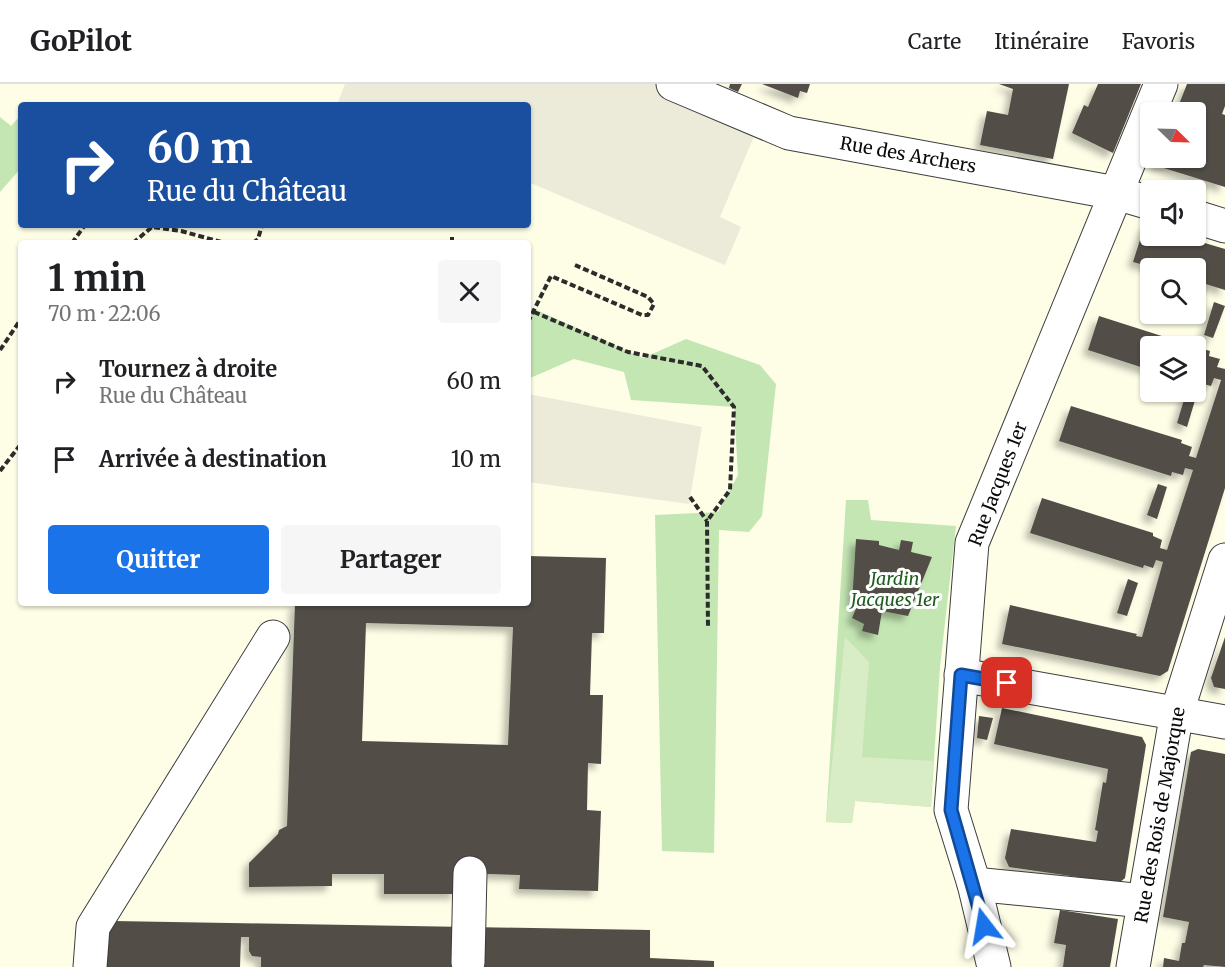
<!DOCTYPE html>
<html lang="fr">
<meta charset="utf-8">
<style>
body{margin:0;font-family:Merriweather,serif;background:#f6f6f6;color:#202124;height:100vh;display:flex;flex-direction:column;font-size:22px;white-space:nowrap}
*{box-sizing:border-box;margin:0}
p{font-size:20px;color:#757577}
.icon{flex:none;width:33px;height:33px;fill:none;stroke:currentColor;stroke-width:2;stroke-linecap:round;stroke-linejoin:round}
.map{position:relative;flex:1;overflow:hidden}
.side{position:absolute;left:18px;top:156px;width:513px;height:366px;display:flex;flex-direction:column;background:#fff;border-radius:6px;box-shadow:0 2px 4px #0004}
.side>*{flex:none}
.top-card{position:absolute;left:18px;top:18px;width:513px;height:126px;border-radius:6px;box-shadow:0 2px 4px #0004;background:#1a4fa0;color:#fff;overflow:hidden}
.needle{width:39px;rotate:113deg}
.tools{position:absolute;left:1140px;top:18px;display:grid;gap:12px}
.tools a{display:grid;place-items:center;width:66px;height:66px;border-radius:6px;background:#fff;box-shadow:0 2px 4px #0004;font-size:30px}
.pin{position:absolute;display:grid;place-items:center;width:51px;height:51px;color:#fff;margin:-26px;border-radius:12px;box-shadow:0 3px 9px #0006}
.me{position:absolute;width:66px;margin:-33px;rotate:346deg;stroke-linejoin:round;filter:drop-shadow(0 0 4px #0008)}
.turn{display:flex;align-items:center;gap:21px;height:126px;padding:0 30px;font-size:27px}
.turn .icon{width:78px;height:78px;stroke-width:2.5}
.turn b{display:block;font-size:42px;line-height:51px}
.round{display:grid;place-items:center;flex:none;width:63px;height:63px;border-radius:6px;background:#f6f6f6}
.overview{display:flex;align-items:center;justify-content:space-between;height:102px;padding:0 30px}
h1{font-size:36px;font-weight:700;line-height:45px}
.primary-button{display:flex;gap:12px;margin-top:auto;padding:12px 30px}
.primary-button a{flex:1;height:69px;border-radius:6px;background:#1a73e8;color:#fff;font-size:24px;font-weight:700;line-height:69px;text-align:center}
.primary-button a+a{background:#f6f6f6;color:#202124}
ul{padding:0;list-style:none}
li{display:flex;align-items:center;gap:18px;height:78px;padding:0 30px}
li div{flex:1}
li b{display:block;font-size:22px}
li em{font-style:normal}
header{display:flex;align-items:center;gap:36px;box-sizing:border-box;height:84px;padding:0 30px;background:#fff;border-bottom:2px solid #e0e0e0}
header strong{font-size:28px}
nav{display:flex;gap:33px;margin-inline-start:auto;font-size:21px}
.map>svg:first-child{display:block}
.green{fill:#c4e6b3}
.pitch{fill:#d8edc5}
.plaza{fill:#ecead9}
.building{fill:#524d47;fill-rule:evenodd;filter:url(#shadow)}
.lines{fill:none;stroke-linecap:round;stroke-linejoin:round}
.minor-casing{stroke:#3d3d3d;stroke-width:35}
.path{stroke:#2c2c2c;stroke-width:4;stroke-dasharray:6 3;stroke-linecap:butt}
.minor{stroke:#fff;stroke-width:33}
.route-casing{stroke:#114b97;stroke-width:15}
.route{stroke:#1a73e8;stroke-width:10}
.labels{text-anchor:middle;stroke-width:6;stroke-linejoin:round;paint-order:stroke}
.street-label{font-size:18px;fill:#0a0a0a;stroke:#fff}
.park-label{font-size:18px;font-style:italic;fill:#1f5d1e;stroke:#fff}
</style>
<header>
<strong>GoPilot</strong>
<nav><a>Carte</a><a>Itinéraire</a><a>Favoris</a></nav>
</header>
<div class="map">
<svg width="1225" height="883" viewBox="0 0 1225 883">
<defs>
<filter id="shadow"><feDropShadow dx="-5.5" dy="5.5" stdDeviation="3" flood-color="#0004"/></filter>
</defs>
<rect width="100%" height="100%" fill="#fefee7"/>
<g class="green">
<polygon points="21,31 21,84 0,108 0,33 11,42"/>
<polygon points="528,222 643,274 686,255 760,281 776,300 762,432 749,448 719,446 714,769 662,767 655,431 718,428 738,391 734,323 631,316 624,288 574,275 528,295"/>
<polygon points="846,416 868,416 871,436 956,442 940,583 931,723 855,717 852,739 826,738"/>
</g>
<polygon class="pitch" points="845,553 869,578 862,673 933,677 931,723 855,717 852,739 826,738"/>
<g class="plaza">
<polygon points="345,0 673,0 760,38 720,133 741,143 725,181 528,98 528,21 345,21 338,18"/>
<polygon points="528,310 702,343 689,420 528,398"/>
</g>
<g class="building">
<polygon points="730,0 742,0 738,8 729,4"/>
<polygon points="762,0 810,0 807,9 800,7 798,14"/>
<polygon points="999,0 1069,0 1053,75 980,61 987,27 1008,31 1013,5"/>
<polygon points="1098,0 1141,0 1113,69 1072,49 1084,21 1088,23"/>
<polygon points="1187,0 1225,0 1225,22 1222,30 1225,31 1225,103 1154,81 1157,74 1196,74 1196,28 1176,28"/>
<polygon points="1145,140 1150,142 1150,152 1181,152 1225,165 1225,206 1196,197 1196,184 1155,184 1133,178"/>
<polygon points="1214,218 1225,222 1213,254 1204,251"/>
<polygon points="1099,232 1193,262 1150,262 1150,286 1088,266"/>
<polygon points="1196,263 1210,267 1209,272 1220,275 1217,283 1225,285 1225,404 1168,587 1160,592 1002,560 1010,521 1137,550 1136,552 1142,553 1163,478 1156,476 1153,484 1144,481 1143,484 1030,449 1042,414 1153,449 1153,452 1162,456 1160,464 1167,466 1193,386 1185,384 1183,391 1172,388 1171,392 1059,357 1071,322 1182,356 1181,359 1192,363 1189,372 1196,374 1221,296 1214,294 1211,302 1200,299 1199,302 1196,301"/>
<polygon points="1186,309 1196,313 1187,343 1177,339"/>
<polygon points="1158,400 1167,403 1157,435 1147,431"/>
<polygon points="856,455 879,457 879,461 899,466 901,456 913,458 911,468 932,473 908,532 882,527 878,551 862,547 864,540 852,534 858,520 852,519"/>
<path d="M528,472L606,474L604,549H592L590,611H603L601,680L588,679L587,726L601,727L598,807L519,805L520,791L457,789V810H384V790H332V802L249,803V779L278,750L279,746L287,742L295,519H528ZM366,539L513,543L508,661L362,657Z"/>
<polygon points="1128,495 1138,499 1127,532 1117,529"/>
<polygon points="1225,553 1225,605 1214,603 1211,594"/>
<polygon points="1002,624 1142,653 1146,661 1125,794 1119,799 1009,783 1005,774 1011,745 1096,758 1098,747 1095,746 1103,698 1106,699 1108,685 994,660"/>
<polygon points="979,632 993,634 987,656 977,654"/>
<polygon points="1198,665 1225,670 1225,883 1204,881 1203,883 1163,883 1164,874 1179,877 1182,859 1185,859 1189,838 1163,833 1191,668"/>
<polygon points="1060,826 1118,835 1110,883 1063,883 1066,861 1054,859"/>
<polygon points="113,837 650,846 650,874 714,877 714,883 261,883 261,873 252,872 249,867 249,853 241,853 240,883 98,883 99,851"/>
</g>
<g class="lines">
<g class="minor-casing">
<g id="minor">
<polyline points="673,0 789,49 1116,109 1150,119"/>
<polyline points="1196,133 1225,142"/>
<polyline points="961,591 1225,638"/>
<polyline points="974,800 1144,817"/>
<polyline points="468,878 470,789"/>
<polyline points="90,883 93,843 273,553"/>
<polyline points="994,883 974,800 951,726 972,459 1161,0"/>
<polyline points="1133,883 1177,628 1225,476"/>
</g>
</g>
<g class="path">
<polyline points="72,159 85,141"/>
<polyline points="133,159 152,143 181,147 225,159"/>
<polyline points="253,159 258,155 262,141"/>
<polyline points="452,159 452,150"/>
<polyline points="534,228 628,268 702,282 734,323 730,406 707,437 708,544"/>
<polyline points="528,238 551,192 642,231 648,231 654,220 648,213 575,181"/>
<polyline points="0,266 21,235"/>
<polyline points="0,387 21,360"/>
<polyline points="690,413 707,437"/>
</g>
<use href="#minor" class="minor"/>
</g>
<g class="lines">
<g class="route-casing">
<polyline id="route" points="984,842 951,726 961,591 1007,599"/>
</g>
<use href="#route" class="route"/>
</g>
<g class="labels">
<g class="street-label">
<text transform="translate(908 71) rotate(10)" y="6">Rue des Archers</text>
<text transform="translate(998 400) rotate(-69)" y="6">Rue Jacques 1er</text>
<text transform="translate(1160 731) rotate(-80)" y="6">Rue des Rois de Majorque</text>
</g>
<g class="park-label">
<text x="895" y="501">Jardin<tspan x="895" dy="21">Jacques 1er</tspan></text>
</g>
</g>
</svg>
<div class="tools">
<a><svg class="needle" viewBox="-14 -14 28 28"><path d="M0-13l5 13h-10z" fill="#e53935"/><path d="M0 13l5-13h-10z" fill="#757577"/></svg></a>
<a><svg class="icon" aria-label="sound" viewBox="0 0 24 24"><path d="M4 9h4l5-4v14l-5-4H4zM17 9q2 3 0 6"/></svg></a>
<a><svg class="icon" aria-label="search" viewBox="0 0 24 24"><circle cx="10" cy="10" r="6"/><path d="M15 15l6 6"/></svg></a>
<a><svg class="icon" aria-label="layers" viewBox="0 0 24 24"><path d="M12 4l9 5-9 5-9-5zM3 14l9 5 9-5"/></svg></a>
</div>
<div class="pin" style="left:1007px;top:599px;background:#d93025"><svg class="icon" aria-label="arrive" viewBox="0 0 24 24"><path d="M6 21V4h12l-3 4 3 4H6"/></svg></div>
<svg class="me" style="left:984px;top:842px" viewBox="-20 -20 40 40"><path d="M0-17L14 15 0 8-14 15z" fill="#1a73e8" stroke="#fff" stroke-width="4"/></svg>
<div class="top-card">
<div class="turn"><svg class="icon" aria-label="right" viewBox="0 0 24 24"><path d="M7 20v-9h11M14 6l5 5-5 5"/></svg><div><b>60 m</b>Rue du Château</div></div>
</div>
<section class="side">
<div class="overview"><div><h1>1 min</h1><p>70 m · 22:06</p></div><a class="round"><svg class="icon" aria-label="close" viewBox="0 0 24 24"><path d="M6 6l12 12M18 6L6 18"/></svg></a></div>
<ul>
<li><svg class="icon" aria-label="right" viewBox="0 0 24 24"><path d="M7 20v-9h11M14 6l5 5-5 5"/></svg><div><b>Tournez à droite</b><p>Rue du Château</p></div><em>60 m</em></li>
<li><svg class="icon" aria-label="arrive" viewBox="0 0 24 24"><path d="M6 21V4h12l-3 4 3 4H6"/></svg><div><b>Arrivée à destination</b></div><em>10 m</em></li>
</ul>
<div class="primary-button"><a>Quitter</a><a>Partager</a></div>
</section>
</div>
